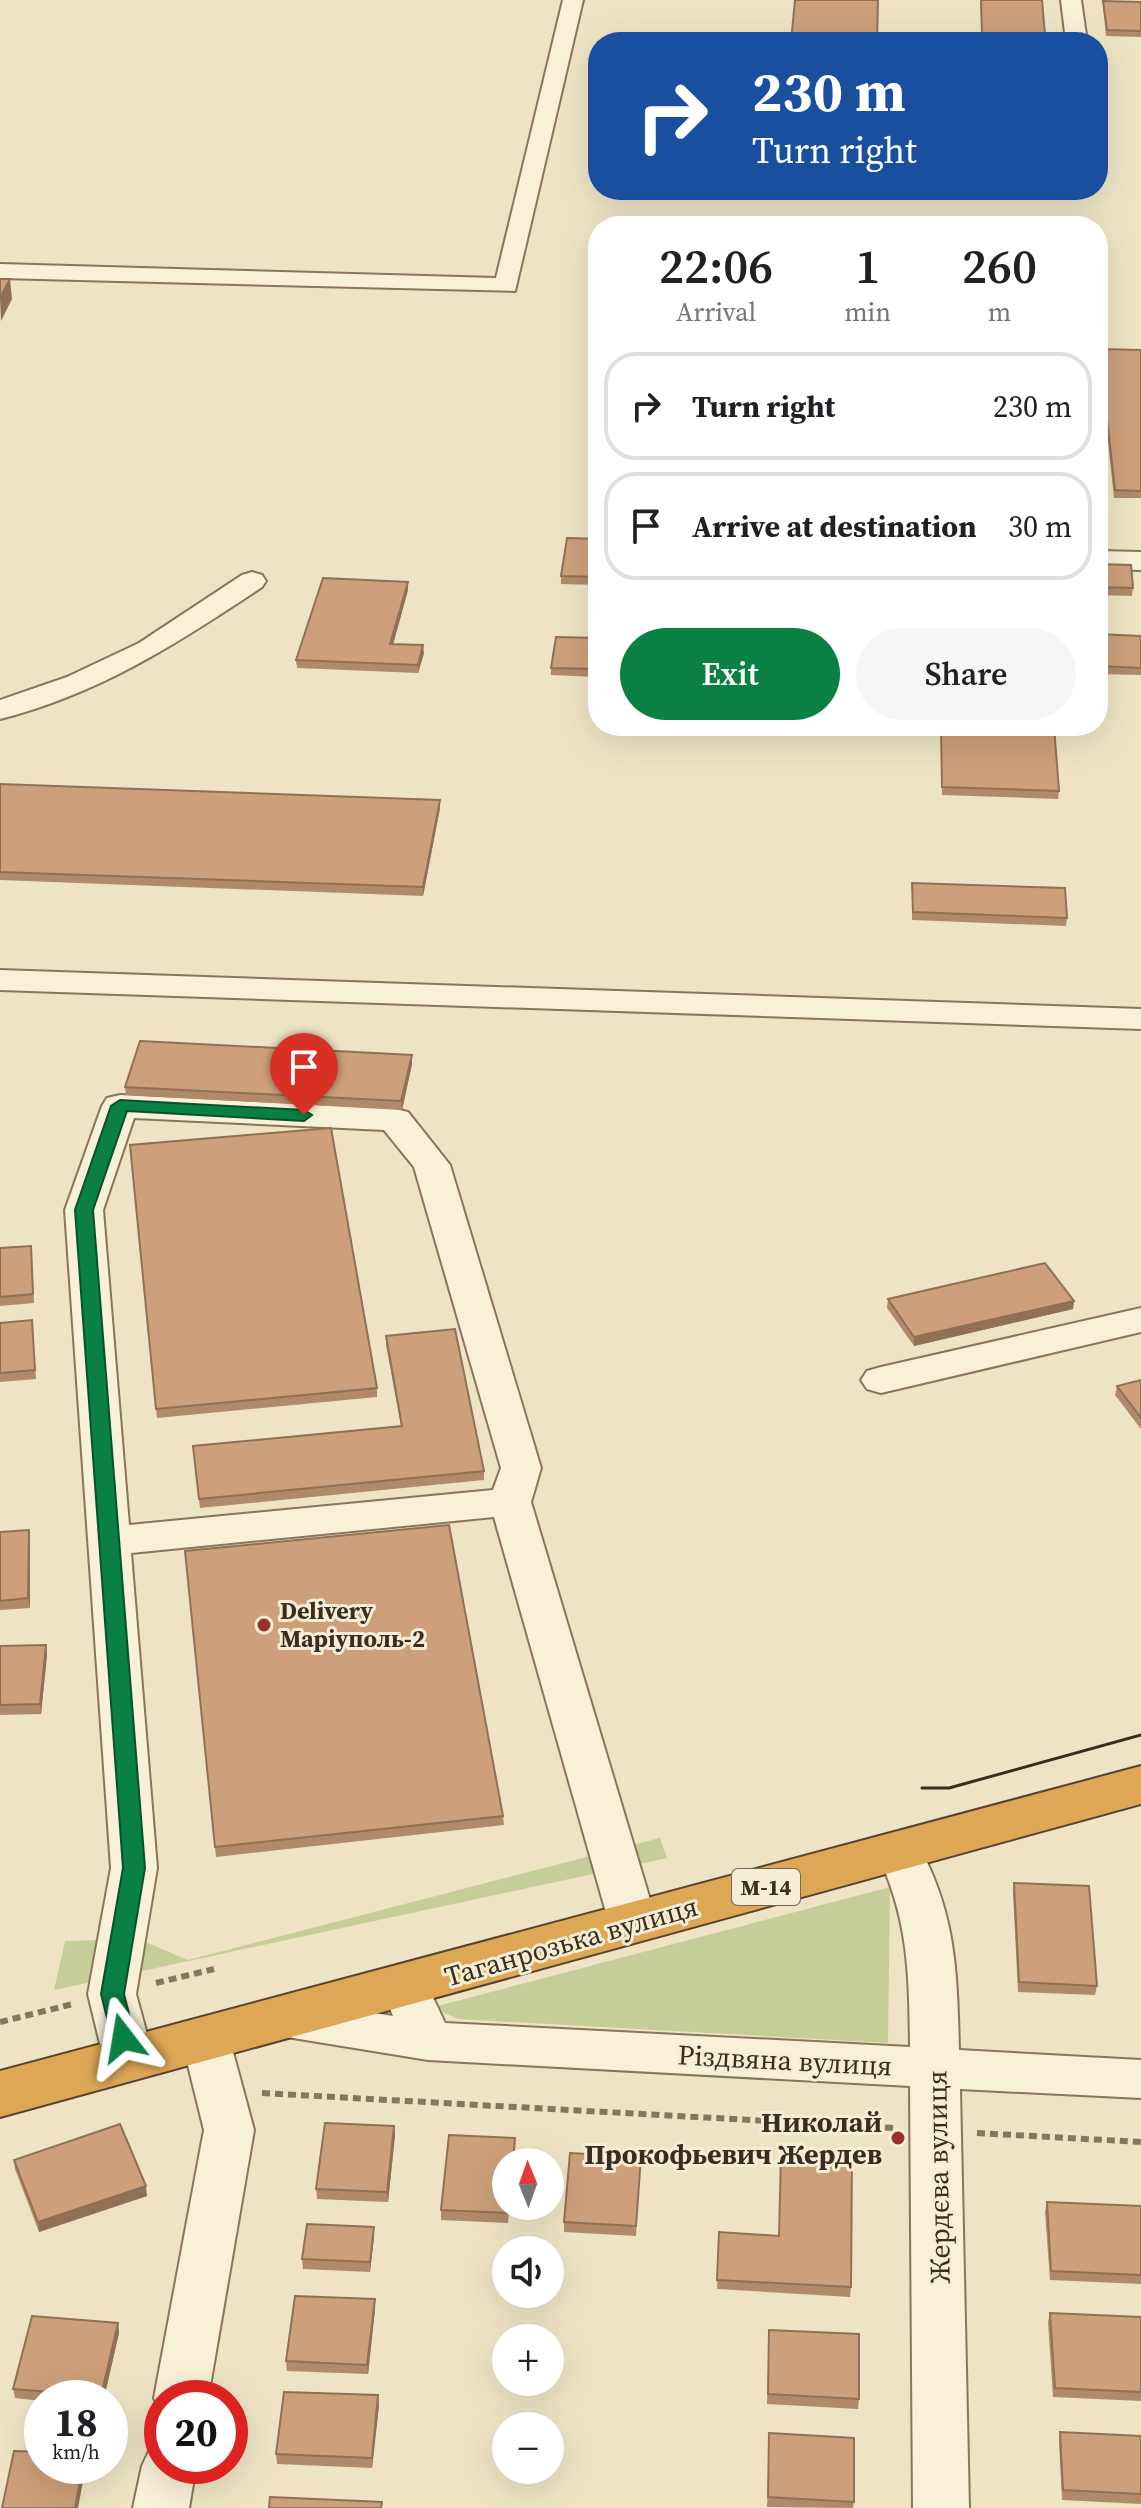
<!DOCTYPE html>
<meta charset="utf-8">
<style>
body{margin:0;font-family:"Source Serif 4",serif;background:#f6f6f6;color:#202124;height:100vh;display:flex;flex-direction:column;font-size:30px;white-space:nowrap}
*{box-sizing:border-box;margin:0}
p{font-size:26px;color:#757577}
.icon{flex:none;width:44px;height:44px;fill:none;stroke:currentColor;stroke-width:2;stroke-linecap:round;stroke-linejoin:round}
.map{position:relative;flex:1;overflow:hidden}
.sheet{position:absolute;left:588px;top:216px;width:520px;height:520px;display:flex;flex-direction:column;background:#fff;border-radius:32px;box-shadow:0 8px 32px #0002}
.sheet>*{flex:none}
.hud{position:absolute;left:588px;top:32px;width:520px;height:168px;border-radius:32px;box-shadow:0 8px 32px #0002;background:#1a4fa0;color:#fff;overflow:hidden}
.needle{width:52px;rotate:359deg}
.controls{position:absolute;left:492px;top:2148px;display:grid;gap:16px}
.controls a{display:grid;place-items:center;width:72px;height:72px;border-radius:50%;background:#fff;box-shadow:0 8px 32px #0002;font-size:40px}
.speed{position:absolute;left:24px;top:2380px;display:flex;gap:16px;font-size:40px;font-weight:700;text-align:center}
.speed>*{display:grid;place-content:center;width:104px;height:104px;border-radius:50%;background:#fff;box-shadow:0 8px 32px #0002;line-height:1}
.speed small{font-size:20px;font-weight:400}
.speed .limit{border:12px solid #d22;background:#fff;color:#111}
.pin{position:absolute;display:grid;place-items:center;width:68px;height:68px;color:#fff;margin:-82px -34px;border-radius:50% 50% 50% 0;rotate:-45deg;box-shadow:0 0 8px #0007}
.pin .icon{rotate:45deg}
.me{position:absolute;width:88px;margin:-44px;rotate:346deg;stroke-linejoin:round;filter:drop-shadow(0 0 6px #0008)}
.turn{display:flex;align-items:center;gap:28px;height:168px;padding:0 32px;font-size:36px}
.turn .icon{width:104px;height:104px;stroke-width:2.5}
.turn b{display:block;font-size:56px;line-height:68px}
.eta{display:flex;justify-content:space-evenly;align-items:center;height:136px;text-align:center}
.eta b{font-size:48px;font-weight:600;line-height:56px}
.cta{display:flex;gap:16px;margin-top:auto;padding:16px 32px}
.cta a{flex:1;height:92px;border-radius:48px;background:#0b8043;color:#fff;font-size:32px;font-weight:600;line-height:92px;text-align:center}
.cta a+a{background:#f6f6f6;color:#202124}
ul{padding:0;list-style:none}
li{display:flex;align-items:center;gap:24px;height:108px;margin:0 16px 12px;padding:0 16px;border:4px solid #e0e0e0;border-radius:32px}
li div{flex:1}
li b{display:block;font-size:30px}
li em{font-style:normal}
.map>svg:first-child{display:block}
.green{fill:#c5cd99}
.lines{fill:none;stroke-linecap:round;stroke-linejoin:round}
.minor-casing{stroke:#89755b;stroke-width:4}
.highway-casing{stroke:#57432f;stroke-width:4}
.path{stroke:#89755b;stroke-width:6;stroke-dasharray:8 5;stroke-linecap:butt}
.minor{fill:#f9f0d8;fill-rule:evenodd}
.highway{fill:#dda756;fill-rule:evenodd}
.tram{stroke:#3a2d1f;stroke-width:3}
.wall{fill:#b08a6a}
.shaded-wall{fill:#907056}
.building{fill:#cda07b;stroke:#907056;stroke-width:2}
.route{fill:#0b8043;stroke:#07532c;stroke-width:2}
.poi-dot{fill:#992e2b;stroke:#f6edd5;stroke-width:3}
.labels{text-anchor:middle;stroke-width:6;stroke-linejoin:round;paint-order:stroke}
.shield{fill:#f6edd5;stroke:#726756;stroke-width:2}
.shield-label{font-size:22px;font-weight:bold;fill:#3a2d1f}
.poi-label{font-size:24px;font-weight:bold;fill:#3a2d1f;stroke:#f6edd5;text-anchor:start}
.near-street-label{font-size:28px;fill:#3a2d1f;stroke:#f6edd5}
.near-poi-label{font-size:28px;font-weight:bold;fill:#3a2d1f;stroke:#f6edd5;text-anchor:end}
</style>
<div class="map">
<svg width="1141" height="2508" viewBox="0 0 1141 2508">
<rect width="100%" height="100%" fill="#eee4c5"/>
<g class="green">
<polygon points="660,1838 667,1858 54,1990 65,1941 138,1939 188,1960"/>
<polygon points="890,1887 888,2043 458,2019 444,2013 438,2006"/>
</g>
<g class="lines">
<g class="minor-casing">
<g id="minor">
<polygon points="563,0 583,0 515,291 0,278 0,264 496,278"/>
<polygon points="1061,0 1081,0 1087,42 1066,41"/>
<polygon points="1098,551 1141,552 1141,570 1098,569"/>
<path d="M252,572L262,575L266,581L262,587C178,643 99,694 0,719V700L67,677L139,643L242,575Z"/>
<polygon points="0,970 1141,1009 1141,1029 0,990"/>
<path d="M120,1095L395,1109L408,1112L450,1165L541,1468L531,1502L657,1923L650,1936L633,1941L616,1936L609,1923L494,1517L131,1553L157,1868L136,1994L154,2060L146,2074L129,2079L112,2074L104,2060L88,1994L111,1868L65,1210L102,1106L107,1098ZM134,1118L384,1130L414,1167L501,1468L493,1490L129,1525L103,1210Z"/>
<polygon points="1141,1308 1141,1332 881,1393 867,1389 861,1380 867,1371 881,1367"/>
<path d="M899,1834L915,1839C956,1911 957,1970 959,2050L1141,2060V2098L960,2089L969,2508H913L910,2086L428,2060L287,2037L270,2031L263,2018L270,2005L287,1999L393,2016L381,1987L388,1974L405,1969L422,1974L445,2023L910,2047C909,1974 909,1919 876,1851L883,1839Z"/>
<polygon points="206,2022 223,2028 230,2041 254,2130 208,2398 162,2398 162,2414 154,2398 204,2130 182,2041 189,2028"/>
<polygon points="162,2445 162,2466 196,2466 189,2508 133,2508 142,2466 150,2449"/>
</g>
</g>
<g class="highway-casing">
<polygon id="highway" points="1141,1766 1141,1804 0,2117 0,2071"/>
</g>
<g class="path">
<polyline points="156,1983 214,1969"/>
<polyline points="0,2022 73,2004"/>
<polyline points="262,2093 895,2128"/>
<polyline points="977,2133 1141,2142"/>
</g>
<use href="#minor" class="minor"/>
<use href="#highway" class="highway"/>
<polyline class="tram" points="922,1788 949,1788 1141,1735"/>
</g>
<g class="wall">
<polygon points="980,0 1042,0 1045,41 982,40"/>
<polygon points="1103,1 1141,2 1141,37 1106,36 1103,7"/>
<polygon points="1099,349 1141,350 1141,498 1114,498 1099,356"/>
<polygon points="598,539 598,585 561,584 561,576"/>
<polygon points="1098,564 1133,588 1132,596 1098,595"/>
<polygon points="408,590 393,644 424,653 418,673 297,668 296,660"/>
<polygon points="1098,634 1141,636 1141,675 1098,674"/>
<polygon points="598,638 598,677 551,675 551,668"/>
<polygon points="941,726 1054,726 1059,791 1058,799 942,795"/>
<polygon points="0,784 440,808 423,896 0,880"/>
<polygon points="912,883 1067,918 1066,926 912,920"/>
<polygon points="412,1055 412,1064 402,1110 126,1095 125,1087"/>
<polygon points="130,1145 377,1388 377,1397 157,1418"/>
<polygon points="0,1248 32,1254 34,1303 0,1306"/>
<polygon points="888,1299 1074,1301 1073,1309 914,1346 887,1308"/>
<polygon points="32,1320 36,1379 0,1382 0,1323"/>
<polygon points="386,1336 484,1471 484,1480 200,1508 193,1446 401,1426 386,1345"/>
<polygon points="1141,1380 1141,1429 1115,1395 1117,1386"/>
<polygon points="29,1530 30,1539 30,1608 0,1610 0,1532"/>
<polygon points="186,1560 503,1816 504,1825 216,1857"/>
<polygon points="46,1645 47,1655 41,1714 0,1715 0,1646"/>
<polygon points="1014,1883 1097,1986 1095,1995 1018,1992 1013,1893"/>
<polygon points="394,2126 395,2135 388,2202 317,2199 316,2189"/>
<polygon points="515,2148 508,2223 441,2220 441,2210"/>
<polygon points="14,2160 147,2196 39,2232 15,2169"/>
<polygon points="640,2166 636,2236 564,2232 564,2222"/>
<polygon points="1047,2202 1141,2206 1141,2284 1050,2280 1045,2212"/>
<polygon points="719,2232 851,2287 850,2297 717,2289"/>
<polygon points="374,2236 370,2272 303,2269 302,2259"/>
<polygon points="375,2299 375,2309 368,2374 287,2371 286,2361"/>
<polygon points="1050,2313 1141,2317 1141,2401 1053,2397 1048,2322"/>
<polygon points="118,2323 119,2333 104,2398 42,2398 42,2401 15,2398 13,2389"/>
<polygon points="769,2330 859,2399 858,2409 767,2404"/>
<polygon points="379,2405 372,2468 277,2464 276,2454"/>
<polygon points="1060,2432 1141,2436 1141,2504 1062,2500 1059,2442"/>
<polygon points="769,2433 854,2502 853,2508 767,2507"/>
</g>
<g class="shaded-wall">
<polygon points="10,279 12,299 1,321 0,298"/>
<polygon points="408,582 408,590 391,652 390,644"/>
<polygon points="423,645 424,653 418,673 418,665"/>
<polygon points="440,800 440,808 423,896 423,887"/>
<polygon points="412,1055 412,1064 402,1110 401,1101"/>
<polygon points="1074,1301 1073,1309 914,1346 914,1337"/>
<polygon points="29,1530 30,1539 30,1608 28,1598"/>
<polygon points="46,1645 47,1655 41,1714 40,1704"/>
<polygon points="394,2126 395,2135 388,2202 387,2192"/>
<polygon points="146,2186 147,2196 39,2232 38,2222"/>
<polygon points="374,2227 374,2236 370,2272 370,2262"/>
<polygon points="375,2299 375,2309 368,2374 367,2365"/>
<polygon points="118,2323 119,2333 104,2398 101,2398"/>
<polygon points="378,2395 379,2405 372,2468 372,2458"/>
<polygon points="83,2466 86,2466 78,2508 75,2508"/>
</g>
<g class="building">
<polygon points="795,0 878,0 877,42 791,42"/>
<polygon points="981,0 1042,0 1045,35 982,33"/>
<polygon points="1103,1 1141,2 1141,31 1107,30"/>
<polygon points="0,279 10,279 0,298"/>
<polygon points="1099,349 1141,350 1141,491 1115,490"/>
<polygon points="567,538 598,539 598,577 561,576"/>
<polygon points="1098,564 1131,565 1133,588 1098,587"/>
<polygon points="323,578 408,582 390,644 423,645 418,665 296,660"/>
<polygon points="1098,634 1141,636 1141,668 1098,666"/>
<polygon points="556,637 598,638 598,669 551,668"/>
<polygon points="941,726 1054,726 1059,791 942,787"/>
<polygon points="0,784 440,800 423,887 0,872"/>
<polygon points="912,883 1065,888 1067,918 913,912"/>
<polygon points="140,1041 412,1055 401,1101 125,1087"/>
<polygon points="331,1128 377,1388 156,1409 130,1145"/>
<polygon points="31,1246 33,1294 0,1297 0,1248"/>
<polygon points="1045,1263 1074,1301 914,1337 888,1299"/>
<polygon points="32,1320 35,1370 0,1373 0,1323"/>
<polygon points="455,1329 484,1471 199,1499 193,1446 402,1426 386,1336"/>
<polygon points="1141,1380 1141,1418 1117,1386"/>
<polygon points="449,1525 503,1816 215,1847 185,1551"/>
<polygon points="29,1530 28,1598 0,1601 0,1532"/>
<polygon points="46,1645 40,1704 0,1705 0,1646"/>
<polygon points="1014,1883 1089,1886 1097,1986 1019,1982"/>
<polygon points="325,2123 394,2126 387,2192 316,2189"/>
<polygon points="120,2124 146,2186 38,2222 14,2160"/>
<polygon points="449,2135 515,2138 513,2162 506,2162 506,2206 509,2206 508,2213 441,2210"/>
<polygon points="570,2153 641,2157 636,2226 564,2222"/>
<polygon points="781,2154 852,2157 851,2287 717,2280 719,2232 779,2236"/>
<polygon points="1047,2202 1141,2206 1141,2275 1051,2271"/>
<polygon points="307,2224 374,2227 370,2262 302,2259"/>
<polygon points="295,2296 375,2299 367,2365 286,2361"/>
<polygon points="1050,2313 1141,2317 1141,2392 1055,2388"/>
<polygon points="32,2316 118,2323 101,2396 13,2389"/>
<polygon points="769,2330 859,2334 859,2399 768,2394"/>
<polygon points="284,2392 378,2395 372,2458 276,2454"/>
<polygon points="1060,2432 1141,2436 1141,2494 1063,2490"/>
<polygon points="769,2433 854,2438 854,2502 768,2497"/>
<polygon points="14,2451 42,2452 42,2466 83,2466 75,2508 2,2508"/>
<polygon points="270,2497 382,2502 381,2508 269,2508"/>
</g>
<polygon class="route" points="120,1100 304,1110 312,1115 304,1121 127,1111 93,1210 145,1868 124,1994 135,2038 132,2044 115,2044 112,2038 101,1994 123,1868 75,1210 111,1106"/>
<g class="poi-dot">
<circle cx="264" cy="1625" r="8"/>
<circle cx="898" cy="2138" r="8"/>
</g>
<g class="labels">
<rect class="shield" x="732" y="1869" width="68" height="36" rx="6"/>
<g class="shield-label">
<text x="766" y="1895">М-14</text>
</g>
<g class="poi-label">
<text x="280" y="1619">Delivery<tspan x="280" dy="28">Марiуполь-2</tspan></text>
</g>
<g class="near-street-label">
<text transform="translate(571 1941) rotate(-16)" y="10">Таганрозька вулиця</text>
<text transform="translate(785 2060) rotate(3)" y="10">Різдвяна вулиця</text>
<text transform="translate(938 2177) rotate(-91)" y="10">Жердєва вулиця</text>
</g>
<g class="near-poi-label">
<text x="882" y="2132">Николай<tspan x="882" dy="32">Прокофьевич Жердев</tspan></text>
</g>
</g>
</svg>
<div class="controls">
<a><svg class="needle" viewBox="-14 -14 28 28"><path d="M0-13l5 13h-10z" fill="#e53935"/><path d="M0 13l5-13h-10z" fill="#757577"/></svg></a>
<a><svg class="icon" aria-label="sound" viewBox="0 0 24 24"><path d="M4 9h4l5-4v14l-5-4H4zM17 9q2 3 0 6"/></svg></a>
<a>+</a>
<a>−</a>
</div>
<div class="speed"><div>18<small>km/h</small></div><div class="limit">20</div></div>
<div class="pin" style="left:304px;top:1115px;background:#d93025"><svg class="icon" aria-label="arrive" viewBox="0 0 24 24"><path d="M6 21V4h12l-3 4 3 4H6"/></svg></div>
<svg class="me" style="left:123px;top:2038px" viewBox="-20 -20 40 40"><path d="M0-17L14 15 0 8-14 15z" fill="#0b8043" stroke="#fff" stroke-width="4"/></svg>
<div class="hud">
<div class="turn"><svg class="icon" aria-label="right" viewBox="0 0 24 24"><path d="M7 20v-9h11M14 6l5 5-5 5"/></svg><div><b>230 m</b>Turn right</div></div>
</div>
<section class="sheet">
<div class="eta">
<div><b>22:06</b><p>Arrival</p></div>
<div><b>1</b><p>min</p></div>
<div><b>260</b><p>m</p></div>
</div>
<ul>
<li><svg class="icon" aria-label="right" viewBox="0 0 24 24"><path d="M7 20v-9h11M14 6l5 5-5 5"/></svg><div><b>Turn right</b></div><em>230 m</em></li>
<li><svg class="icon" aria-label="arrive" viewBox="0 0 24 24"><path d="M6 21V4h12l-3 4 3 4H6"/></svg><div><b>Arrive at destination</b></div><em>30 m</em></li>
</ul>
<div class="cta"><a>Exit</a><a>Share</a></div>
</section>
</div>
